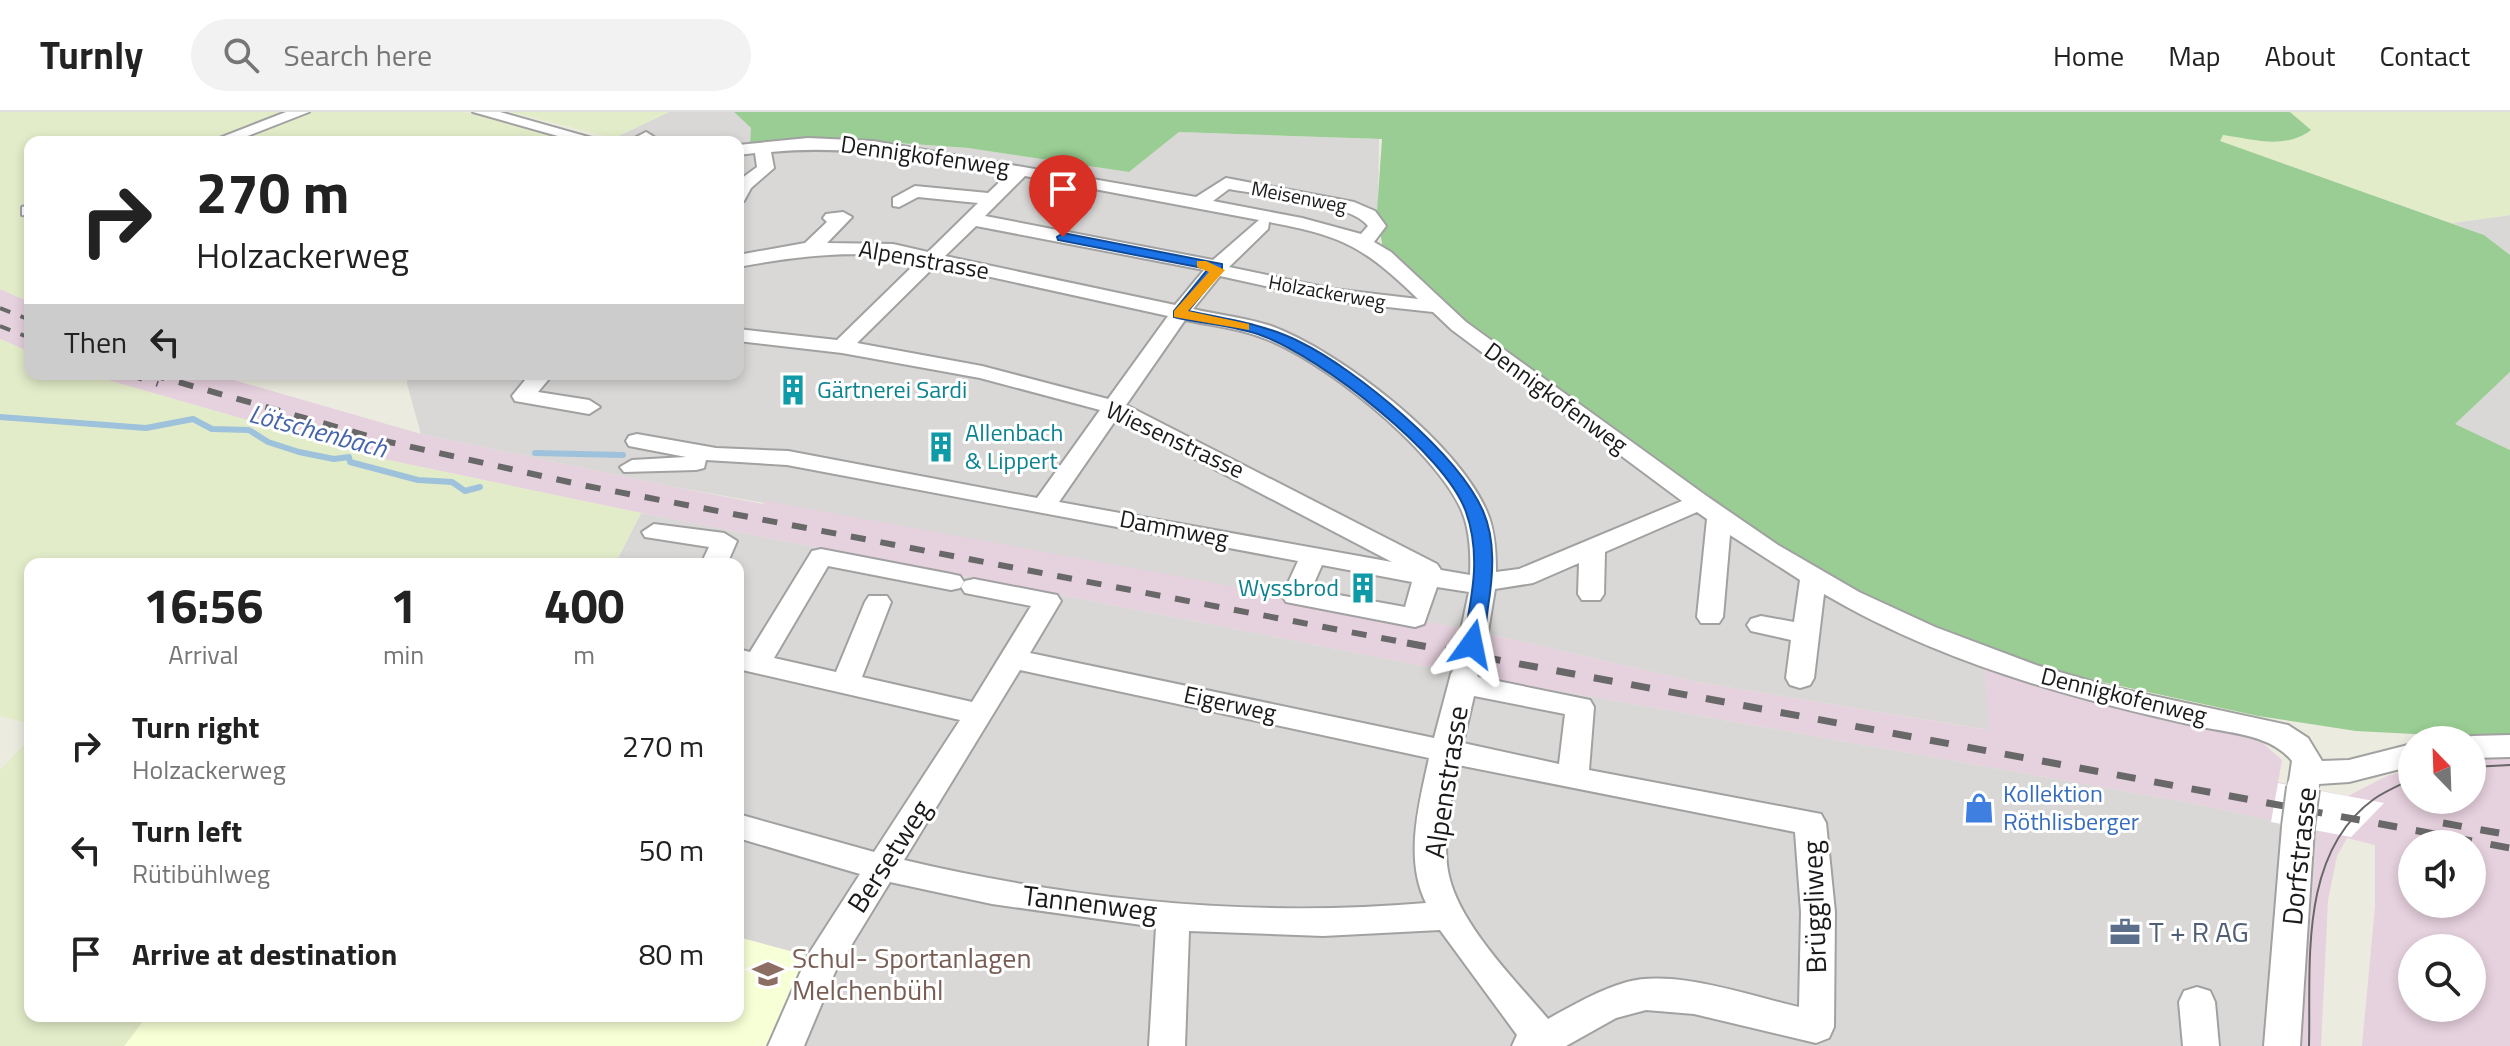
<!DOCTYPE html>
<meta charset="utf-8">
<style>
body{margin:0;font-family:"Titillium Web",sans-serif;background:#f2f2f2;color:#222;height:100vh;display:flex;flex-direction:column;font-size:30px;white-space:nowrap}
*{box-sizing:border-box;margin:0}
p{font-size:26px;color:#767676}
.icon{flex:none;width:44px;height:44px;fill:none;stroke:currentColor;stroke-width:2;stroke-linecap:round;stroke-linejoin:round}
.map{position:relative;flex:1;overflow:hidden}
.details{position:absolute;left:24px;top:446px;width:720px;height:464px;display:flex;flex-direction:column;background:#fff;border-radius:16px;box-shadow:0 4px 12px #0003}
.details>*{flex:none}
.banner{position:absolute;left:24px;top:24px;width:720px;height:244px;border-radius:16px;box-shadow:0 4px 12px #0003;background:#fff;color:#222;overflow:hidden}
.needle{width:52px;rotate:337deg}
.controls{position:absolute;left:2398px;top:614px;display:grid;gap:16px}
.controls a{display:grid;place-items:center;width:88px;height:88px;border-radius:50%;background:#fff;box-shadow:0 4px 12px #0003;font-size:40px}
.pin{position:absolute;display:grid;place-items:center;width:68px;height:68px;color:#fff;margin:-82px -34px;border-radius:50% 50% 50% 0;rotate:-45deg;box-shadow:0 0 8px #0007}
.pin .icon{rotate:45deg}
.me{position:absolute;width:88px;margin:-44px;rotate:12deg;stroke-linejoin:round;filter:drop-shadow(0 0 6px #0008)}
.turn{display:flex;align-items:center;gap:28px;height:168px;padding:0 40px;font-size:36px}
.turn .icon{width:104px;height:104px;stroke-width:2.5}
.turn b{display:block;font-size:56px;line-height:68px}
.then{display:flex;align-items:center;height:76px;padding:0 40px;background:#0003;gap:16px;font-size:30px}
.eta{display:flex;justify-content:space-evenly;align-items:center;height:136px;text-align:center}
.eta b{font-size:48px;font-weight:700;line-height:56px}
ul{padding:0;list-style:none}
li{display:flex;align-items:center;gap:24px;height:104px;padding:0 40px}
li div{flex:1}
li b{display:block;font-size:30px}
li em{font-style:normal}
header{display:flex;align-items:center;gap:48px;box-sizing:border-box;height:112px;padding:0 40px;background:#fff;border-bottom:2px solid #e0e0e0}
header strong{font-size:38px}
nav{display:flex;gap:44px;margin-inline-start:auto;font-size:28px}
.search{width:560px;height:72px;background:#f2f2f2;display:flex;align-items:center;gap:20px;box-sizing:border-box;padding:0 28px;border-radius:44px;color:#767676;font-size:30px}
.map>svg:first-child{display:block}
.residential{fill:#d9d8d7}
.industrial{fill:#e6d1de;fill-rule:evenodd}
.education{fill:#f7ffd6}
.farmland{fill:#e3ecc9}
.forest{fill:#99cd93}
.pier{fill:#fff}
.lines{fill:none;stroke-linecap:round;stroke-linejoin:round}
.stream{stroke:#9ec2db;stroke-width:6}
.minor-tunnel{stroke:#c2c1b8;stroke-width:32;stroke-dasharray:32 16;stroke-linecap:butt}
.minor-casing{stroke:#a1a1a1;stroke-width:4}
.minor{fill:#fff;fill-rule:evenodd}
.tram{stroke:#686868;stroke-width:2}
.rail-far2{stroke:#686868;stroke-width:4;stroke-dasharray:11 11;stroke-linecap:butt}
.rail-far1{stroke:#686868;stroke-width:6;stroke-dasharray:15 15;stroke-linecap:butt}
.rail{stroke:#686868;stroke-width:7;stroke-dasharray:19 19;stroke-linecap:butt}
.minor-bridge-casing{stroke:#a1a1a1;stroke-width:36;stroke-linecap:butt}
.minor-bridge{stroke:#fff;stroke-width:32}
.route{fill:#1a73e8;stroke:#114b97;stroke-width:2}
.slow{fill:#f59e0b}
.labels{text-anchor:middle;stroke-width:6;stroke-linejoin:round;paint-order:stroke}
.far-street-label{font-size:20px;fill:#1a1a1a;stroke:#fff}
.street-label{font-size:24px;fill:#1a1a1a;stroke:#fff}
.culture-label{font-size:24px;fill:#0d838f;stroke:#fff;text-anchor:start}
.shop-label{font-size:24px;fill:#366cbe;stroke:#fff;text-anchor:start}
.water-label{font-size:26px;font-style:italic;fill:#4765aa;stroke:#fff}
.near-street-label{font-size:28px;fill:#1a1a1a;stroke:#fff}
.near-service-label{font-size:28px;fill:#4e5e75;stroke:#fff;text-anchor:start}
.near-education-label{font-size:28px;fill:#785e54;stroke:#fff;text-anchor:start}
</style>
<header>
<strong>Turnly</strong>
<div class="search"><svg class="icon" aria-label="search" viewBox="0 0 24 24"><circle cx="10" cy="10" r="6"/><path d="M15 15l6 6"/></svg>Search here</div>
<nav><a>Home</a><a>Map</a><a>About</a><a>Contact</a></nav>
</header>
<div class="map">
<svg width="2510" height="934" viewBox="0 0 2510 934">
<rect width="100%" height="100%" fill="#ecebdf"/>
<g class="residential">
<polygon points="669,0 734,0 751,16 751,32 829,26 968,36 1129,60 1179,20 1379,27 1378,106 1364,130 1699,390 1984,545 1990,618 1696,570 1466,517 669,374 421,322 407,272 408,262 738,262 738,30 627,30 614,26"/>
<polygon points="2510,103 2510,143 2484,123 2452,111"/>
<polygon points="2510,260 2510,338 2454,312"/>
<polygon points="641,401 1465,562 2197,692 2318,719 2299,934 774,934 789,880 809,845 738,825 738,452 615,452"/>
</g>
<g class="industrial">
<polygon points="0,177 30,190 30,240 0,227"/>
<path d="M86,262H213L421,322L669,374L763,392L766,389L1466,517L1696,570L1989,618L1985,556L2257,626L2282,648L2278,670L2348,684L2387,664L2412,657V688H2472V647L2510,646V934H2362L2375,795V733L2347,726L2337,744L2328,788L2321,934H2299L2318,719L2197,692L1465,562L641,401L388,348ZM2412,732H2472V792H2412ZM2412,836H2472V896H2412Z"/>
</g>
<polygon class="education" points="738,825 809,844 789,880 774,934 124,934 147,904 738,904"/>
<g class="farmland">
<polygon points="0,0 464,0 582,30 30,30 30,190 0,177"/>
<polygon points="509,0 669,0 614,26"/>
<polygon points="2290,0 2510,0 2510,103 2452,111 2219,29 2223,23 2272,30 2311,18"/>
<polygon points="0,227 30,240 30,262 86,262 388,348 641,401 615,452 30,452 30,612 0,604"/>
<polygon points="30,627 30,904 147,904 124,934 0,934 0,658"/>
</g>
<path class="forest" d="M734,0H2290L2311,18C2285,38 2253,27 2223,23L2220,29L2484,123L2510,143V260L2455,312L2510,338V627L2356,619L2258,604L2029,554L1790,452L1459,214L1384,144L1377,100L1382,27L1179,20L1129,60L968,36L829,26L750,32L751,16Z"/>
<polygon class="pier" points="2278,671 2384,691 2351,725 2271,710"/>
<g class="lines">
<g class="stream">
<polyline points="0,305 146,316 193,307 212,317 249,318 268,330 299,340 334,347 349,345 350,350 418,368 452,370 465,379 480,375"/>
<polyline points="535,341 623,343"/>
</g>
<polyline class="minor-tunnel" points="1465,562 1472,532"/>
<g class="minor-casing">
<g id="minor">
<polygon points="286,0 309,0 232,30 209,30"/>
<polygon points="473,0 500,0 606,30 579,30"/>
<polygon points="646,20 654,25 652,28 627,30"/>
<path d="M808,26L873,29L1196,85L1226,66L1354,90L1375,99L1386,114L1374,130L1391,140L1466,210L1708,385L1778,433L1859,480L1935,515L2039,554L2107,574L2288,613L2308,626L2322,649L2349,648L2412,632V654L2349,670L2319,672L2314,684L2303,688L2292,684L2288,676L2292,649C2271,622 2228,621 2197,614C2069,586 1938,549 1824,482L1814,566L1810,573L1800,576L1790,573L1786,566L1791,528L1751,519L1747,513L1751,507L1761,504L1794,510L1800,468L1730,423L1723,505L1719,511H1701L1697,505L1707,407L1697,400L1605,440L1604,482L1600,488H1582L1578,482L1579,451L1533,471L1495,477L1486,532L1482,539H1462L1458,532L1469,480L1437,475L1424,512L1415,515L1286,490L1282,484L1298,449L787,353L706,348L704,356L696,358L624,360L620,355L632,348L686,345L629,334L626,329L629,324L637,322L716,336L788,339L1037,386L1100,298L980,266L842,241L738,229V217L837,228L918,149C858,136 798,144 738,155V143L805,131L827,110L823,106L826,102L843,100L852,105L827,131L893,132L928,140L978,91L918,85L899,95L893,94V86L915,74L988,81L1009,61C929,48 852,32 771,40L774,56L751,76L744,89L738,90V69L757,55L755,41L738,43V33ZM1025,64L1259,108L1213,148L985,104ZM1229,77C1260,83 1351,90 1368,114L1361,122L1302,106L1213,89ZM1269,110C1344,124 1364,135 1418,187L1333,177L1229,155L1268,117ZM976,114L1204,158L1175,193L945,144ZM936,153L1168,204L1108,287L982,254L857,231ZM1220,164L1333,189L1433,200L1452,218L1682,389L1519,457L1496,460C1496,440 1495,418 1487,400C1459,332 1340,239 1271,214C1247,206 1219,203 1193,197ZM1185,208C1209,213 1235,216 1258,224C1321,245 1433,336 1461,397C1470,417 1471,441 1470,463L1441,458L1437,452L1126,293ZM1117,306L1392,450L1059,390ZM1322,453L1412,470L1405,495L1311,478Z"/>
<polygon points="30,93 30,104 22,103 22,95"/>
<polygon points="530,262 553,262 538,280 589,288 600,295 589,302 515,289 512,284"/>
<polygon points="654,412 724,421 737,429 727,452 701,452 709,435 645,425 642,420"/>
<path d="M821,437L951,462L960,464L964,470L960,476L951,478L828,454L774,546L836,560L865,490L869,484H887L891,490L862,565L972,590L1031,494L965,481L961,475L965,469L974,467L1057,483L1061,489L1030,541L1434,626L1451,562L1455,555L1465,552L1475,555L1478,565L1590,588L1594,595L1589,658L1821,702L1826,711L1835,800L1834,915L1829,926L1816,931L1694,902L1646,898L1616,906L1566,934H1512L1517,923L1440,818L1323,824L1189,819L1185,934H1149L1156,815L992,792L890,770L835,860L804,934H768L808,843L860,762L738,726V702L874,740L960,608L738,557V537L750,540L812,439ZM1020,558L1429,646C1419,692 1404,747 1426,791C1252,806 1073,788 904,748ZM1474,584L1565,602L1559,652L1463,631ZM1458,653L1795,720L1801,800L1799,895C1751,884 1675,857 1627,870C1599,878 1573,893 1548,907C1516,869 1460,813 1449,764C1441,729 1451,687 1458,653Z"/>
<polygon points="2510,623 2510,645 2472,646 2472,628 2461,628 2472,624"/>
<polygon points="2298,703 2309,706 2314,715 2300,934 2264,934 2282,715 2287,706"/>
<polygon points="2197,875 2210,879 2215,890 2219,934 2183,934 2179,890 2184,879"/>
</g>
</g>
<use href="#minor" class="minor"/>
<g class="tram">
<polyline points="2472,655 2510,653"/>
<path d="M2309,934C2311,852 2298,742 2374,687C2385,679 2400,673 2412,667"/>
</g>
<g class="rail-far2">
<polyline points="0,196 30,208"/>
<polyline points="0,214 30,226"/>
</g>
<g class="rail-far1">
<polyline points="128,262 158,272"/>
<polyline points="150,262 389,330 587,374 1418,533"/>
</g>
<g class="rail">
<polyline points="1407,531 2510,736"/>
<polyline points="2443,711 2510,723"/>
</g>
<g class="minor-bridge-casing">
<polyline id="minor-bridge" points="2298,715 2303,676"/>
</g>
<use href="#minor-bridge" class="minor-bridge"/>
</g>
<path class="route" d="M1063,121L1222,152V158L1188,199C1226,207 1265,212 1300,230C1356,257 1458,342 1483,399C1496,429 1493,464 1488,495C1486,508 1486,525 1479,537L1472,539L1463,532C1471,488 1482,445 1466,400C1446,342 1320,245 1263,224C1235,213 1203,212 1174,205V199L1208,157L1058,128L1057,125Z"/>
<polygon class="slow" points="1197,149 1206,149 1225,158 1188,199 1249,212 1249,218 1174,205 1174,199 1209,160 1197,155"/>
<defs>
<g id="building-bare" transform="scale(2.4)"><path d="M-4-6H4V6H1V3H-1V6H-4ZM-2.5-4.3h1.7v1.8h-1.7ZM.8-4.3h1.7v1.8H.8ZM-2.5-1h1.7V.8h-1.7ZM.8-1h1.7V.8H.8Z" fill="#0f9aa8" stroke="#fff" stroke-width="2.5" paint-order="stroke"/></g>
<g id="shop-bare" transform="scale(2.4)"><path d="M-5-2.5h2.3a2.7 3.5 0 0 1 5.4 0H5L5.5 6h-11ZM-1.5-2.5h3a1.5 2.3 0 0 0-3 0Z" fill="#3f7fe0" stroke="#fff" stroke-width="2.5" paint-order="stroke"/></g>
<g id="office-bare" transform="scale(2.4)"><path d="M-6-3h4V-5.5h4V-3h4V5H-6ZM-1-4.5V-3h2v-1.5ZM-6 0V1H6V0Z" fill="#5c6f8a" stroke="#fff" stroke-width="2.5" paint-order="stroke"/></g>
<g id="school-bare" transform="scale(2.4)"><path d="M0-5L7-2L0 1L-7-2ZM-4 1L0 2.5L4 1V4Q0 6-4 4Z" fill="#8d6e63" stroke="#fff" stroke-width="2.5" paint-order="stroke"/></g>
</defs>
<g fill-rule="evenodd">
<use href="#building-bare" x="793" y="278"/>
<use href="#building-bare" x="941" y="335"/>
<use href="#building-bare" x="1363" y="476"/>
<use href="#shop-bare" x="1979" y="696"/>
<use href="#office-bare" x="2125" y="820"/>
<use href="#school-bare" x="768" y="862"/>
</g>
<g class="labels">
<g class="far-street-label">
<text transform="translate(1299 85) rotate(11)" y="7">Meisenweg</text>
<text transform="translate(1327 180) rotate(10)" y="7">Holzackerweg</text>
</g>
<g class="street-label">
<text transform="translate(925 44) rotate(8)" y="8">Dennigkofenweg</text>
<text transform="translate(924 148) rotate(10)" y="8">Alpenstrasse</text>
<text transform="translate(1556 286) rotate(36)" y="8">Dennigkofenweg</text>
<text transform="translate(1175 328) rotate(25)" y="8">Wiesenstrasse</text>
<text transform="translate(1174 417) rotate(11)" y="8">Dammweg</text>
<text transform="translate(2124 584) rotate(14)" y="8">Dennigkofenweg</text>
<text transform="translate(1230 592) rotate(12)" y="8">Eigerweg</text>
</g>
<g class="culture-label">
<text x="817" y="286">Gärtnerei Sardi</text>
<text x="965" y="329">Allenbach<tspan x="965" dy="28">&amp; Lippert</tspan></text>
<text x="1339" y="484" text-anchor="end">Wyssbrod</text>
</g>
<g class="shop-label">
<text x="2003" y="690">Kollektion<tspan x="2003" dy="28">Röthlisberger</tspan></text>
</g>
<g class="water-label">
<text transform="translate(318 319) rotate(15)" y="9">Lötschenbach</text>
</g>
<g class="near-street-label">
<text transform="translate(1446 670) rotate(-81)" y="10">Alpenstrasse</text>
<text transform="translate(889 744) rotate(-57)" y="10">Bersetweg</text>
<text transform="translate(2299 744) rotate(-84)" y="10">Dorfstrasse</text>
<text transform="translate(1090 791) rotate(7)" y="10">Tannenweg</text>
<text transform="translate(1814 795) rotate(-92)" y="10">Brüggliweg</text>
</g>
<g class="near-service-label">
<text x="2149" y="830">T + R AG</text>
</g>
<g class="near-education-label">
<text x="792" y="856">Schul- Sportanlagen<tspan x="792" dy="32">Melchenbühl</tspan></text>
</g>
</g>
</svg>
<div class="controls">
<a><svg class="needle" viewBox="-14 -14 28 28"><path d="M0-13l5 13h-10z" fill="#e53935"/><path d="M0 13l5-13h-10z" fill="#767676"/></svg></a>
<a><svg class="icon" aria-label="sound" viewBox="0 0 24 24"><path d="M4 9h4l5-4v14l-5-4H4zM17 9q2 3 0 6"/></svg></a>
<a><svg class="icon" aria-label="search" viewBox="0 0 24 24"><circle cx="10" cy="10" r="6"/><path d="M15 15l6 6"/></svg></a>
</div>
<div class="pin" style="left:1063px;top:125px;background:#d93025"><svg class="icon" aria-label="arrive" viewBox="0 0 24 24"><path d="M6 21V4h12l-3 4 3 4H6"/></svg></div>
<svg class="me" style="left:1472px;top:532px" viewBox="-20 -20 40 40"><path d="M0-17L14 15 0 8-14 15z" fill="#1a73e8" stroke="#fff" stroke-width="4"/></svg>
<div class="banner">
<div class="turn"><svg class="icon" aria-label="right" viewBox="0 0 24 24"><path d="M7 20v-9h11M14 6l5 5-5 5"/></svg><div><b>270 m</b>Holzackerweg</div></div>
<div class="then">Then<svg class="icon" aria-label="left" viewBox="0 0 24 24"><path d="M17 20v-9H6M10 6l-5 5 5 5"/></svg></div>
</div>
<section class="details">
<div class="eta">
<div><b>16:56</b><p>Arrival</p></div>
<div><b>1</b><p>min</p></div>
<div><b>400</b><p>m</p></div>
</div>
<ul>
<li><svg class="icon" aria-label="right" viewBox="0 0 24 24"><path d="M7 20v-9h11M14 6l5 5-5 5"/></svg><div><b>Turn right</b><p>Holzackerweg</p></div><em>270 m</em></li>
<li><svg class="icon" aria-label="left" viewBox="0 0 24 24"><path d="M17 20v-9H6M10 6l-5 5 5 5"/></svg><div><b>Turn left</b><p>Rütibühlweg</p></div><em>50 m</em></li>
<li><svg class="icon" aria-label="arrive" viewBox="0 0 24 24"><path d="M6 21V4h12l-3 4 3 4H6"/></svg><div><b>Arrive at destination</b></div><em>80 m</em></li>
</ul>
</section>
</div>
